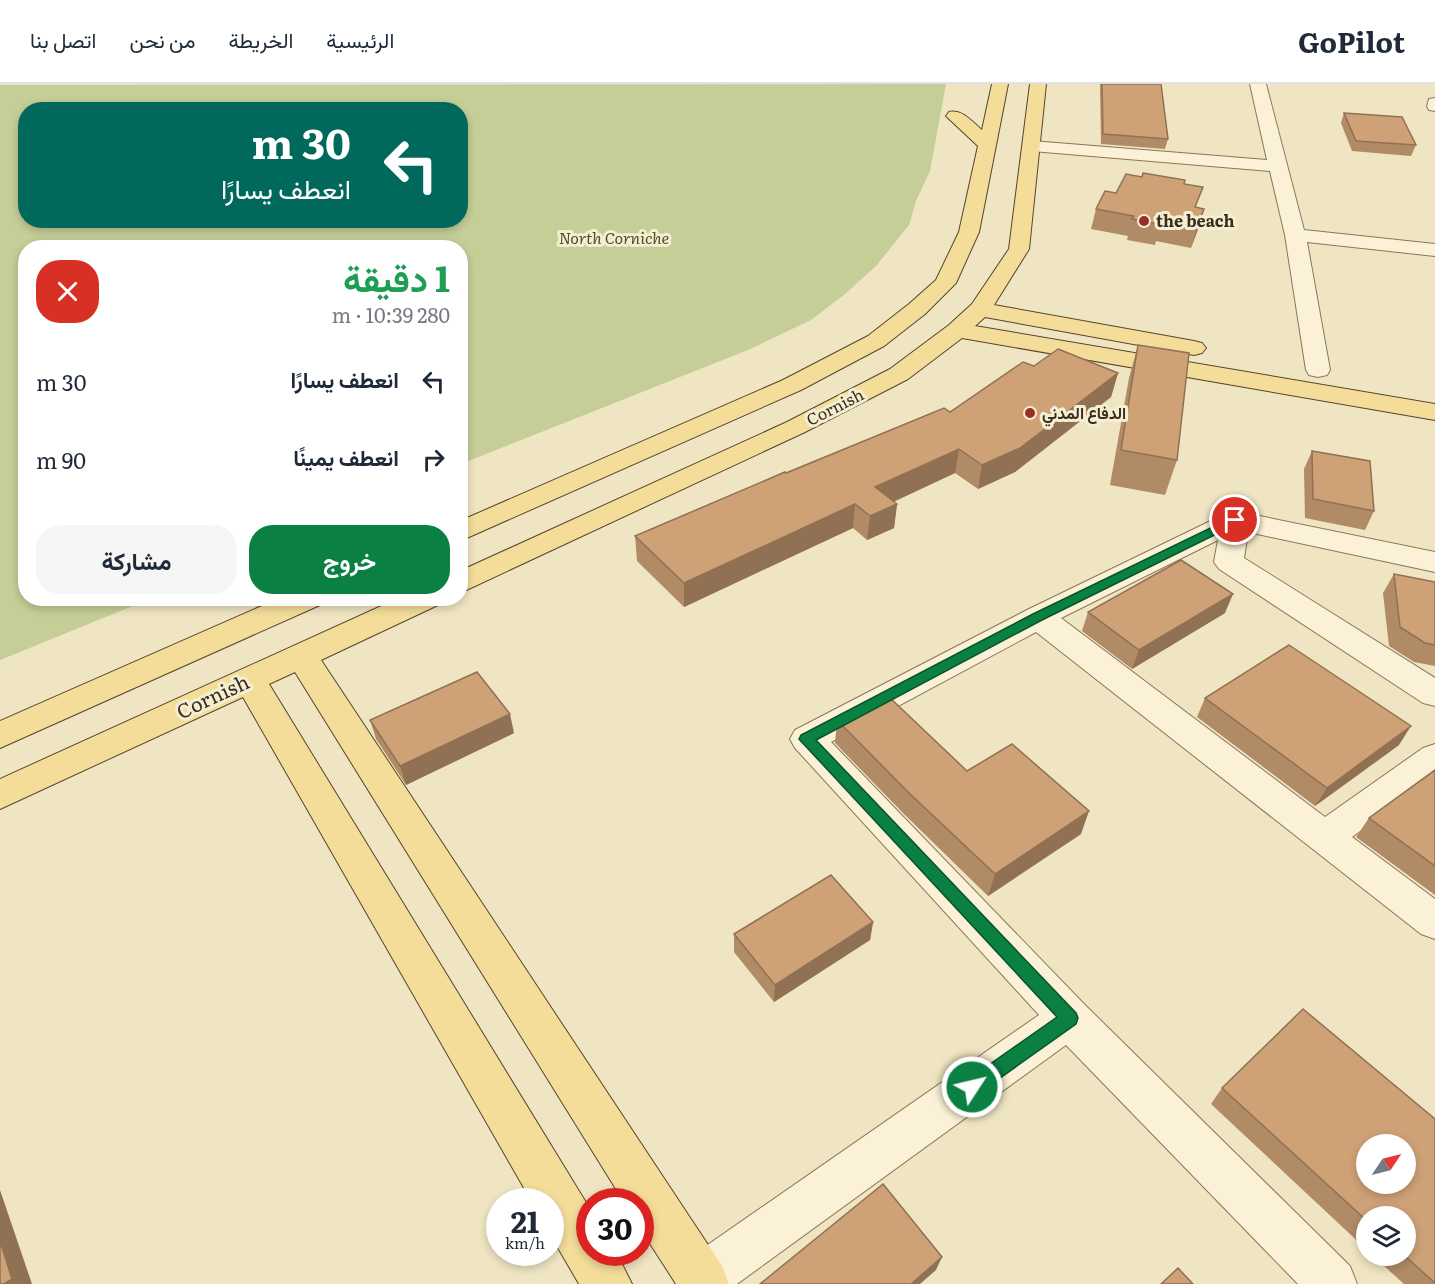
<!DOCTYPE html>
<html lang="ar">
<meta charset="utf-8">
<style>
body{margin:0;font-family:Literata,Vazirmatn,serif;background:#f6f6f7;color:#1f2937;direction:rtl;height:100vh;display:flex;flex-direction:column;font-size:22px;white-space:nowrap}
*{box-sizing:border-box;margin:0}
p{font-size:20px;color:#747a83}
.icon{flex:none;width:33px;height:33px;fill:none;stroke:currentColor;stroke-width:2;stroke-linecap:round;stroke-linejoin:round}
.map{position:relative;flex:1;overflow:hidden;direction:ltr}
.side{position:absolute;left:18px;top:156px;width:450px;height:366px;display:flex;flex-direction:column;background:#fff;border-radius:24px;box-shadow:0 3px 9px #0003;direction:rtl}
.side>*{flex:none}
.hud{position:absolute;left:18px;top:18px;width:450px;height:126px;border-radius:24px;box-shadow:0 3px 9px #0003;direction:rtl;background:#00695c;color:#fff;overflow:hidden}
.needle{width:39px;rotate:55deg}
.fabs{position:absolute;left:1356px;top:1050px;display:grid;gap:12px}
.fabs a{display:grid;place-items:center;width:60px;height:60px;border-radius:50%;background:#fff;box-shadow:0 3px 9px #0003;font-size:30px}
.speed{position:absolute;left:486px;top:1104px;display:flex;gap:12px;font-size:30px;font-weight:700;text-align:center}
.speed>*{display:grid;place-content:center;width:78px;height:78px;border-radius:50%;background:#fff;box-shadow:0 3px 9px #0003;line-height:1}
.speed small{font-size:15px;font-weight:400}
.speed .limit{border:9px solid #d22;background:#fff;color:#111}
.pin{position:absolute;display:grid;place-items:center;width:51px;height:51px;color:#fff;margin:-26px;border:3px solid #fff;border-radius:50%;box-shadow:0 2px 6px #0007}
.me{position:absolute;width:66px;margin:-33px;rotate:55deg;stroke-linejoin:round;filter:drop-shadow(0 0 4px #0008)}
.turn{display:flex;align-items:center;gap:21px;height:126px;padding:0 18px;font-size:27px}
.turn .icon{width:78px;height:78px;stroke-width:2.5}
.turn b{display:block;font-size:42px;line-height:51px}
.round{display:grid;place-items:center;flex:none;width:63px;height:63px;border-radius:24px;background:#f6f6f7}
.overview{display:flex;align-items:center;justify-content:space-between;height:102px;padding:0 18px}
h1{font-size:36px;font-weight:700;line-height:45px;color:#1e9e55}
.cta{display:flex;gap:12px;margin-top:auto;padding:12px 18px}
.cta a{flex:1;height:69px;border-radius:24px;background:#0b8043;color:#fff;font-size:24px;font-weight:700;line-height:69px;text-align:center}
.cta a+a{background:#f6f6f7;color:#1f2937}
ul{padding:0;list-style:none}
li{display:flex;align-items:center;gap:18px;height:78px;padding:0 18px}
li div{flex:1}
li b{display:block;font-size:22px}
li em{font-style:normal}
header{display:flex;align-items:center;gap:36px;box-sizing:border-box;height:84px;padding:0 30px;background:#fff;border-bottom:2px solid #e0e1e3}
header strong{font-size:28px}
nav{display:flex;gap:33px;margin-inline-start:auto;font-size:21px}
.map>svg:first-child{display:block}
.green{fill:#c4ce96;fill-rule:evenodd}
.lines{fill:none;stroke-linecap:round;stroke-linejoin:round}
.minor-casing{stroke:#8a7659;stroke-width:2}
.major-casing{stroke:#57442d;stroke-width:2}
.minor{fill:#faf1d6;fill-rule:evenodd}
.major{fill:#f3dd99;fill-rule:evenodd}
.wall{fill:#b18a66}
.shaded-wall{fill:#907153}
.building{fill:#cea177;stroke:#907153;stroke-width:1.5;fill-rule:evenodd}
.route{fill:#0b8043;stroke:#07532c;stroke-width:1.5}
.poi-dot{fill:#9a2e27;stroke:#f6eed2;stroke-width:2}
.labels{text-anchor:middle;stroke-width:6;stroke-linejoin:round;paint-order:stroke}
.far-poi-label{font-size:16px;font-weight:bold;fill:#392d1d;stroke:#f6eed2;text-anchor:start}
.far-park-label{font-size:16px;font-style:italic;fill:#465623;stroke:#f6eed2}
.far-street-label{font-size:16px;fill:#392d1d;stroke:#f6eed2}
.street-label{font-size:20px;fill:#392d1d;stroke:#f6eed2}
</style>
<header>
<strong>GoPilot</strong>
<nav><a>الرئيسية</a><a>الخريطة</a><a>من نحن</a><a>اتصل بنا</a></nav>
</header>
<div class="map">
<svg width="1435" height="1200" viewBox="0 0 1435 1200">
<rect width="100%" height="100%" fill="#efe5c2"/>
<path class="green" d="M946,0L930,87L916,117L909,141L876,182L845,210L811,236L748,266L461,380L460,164H26V514L150,515L0,576V1ZM26,26H460V136H26Z"/>
<g class="lines">
<g class="minor-casing">
<g id="minor">
<polygon points="1250,0 1266,0 1304,146 1435,160 1435,172 1307,158 1330,286 1327,291 1318,293 1309,291 1306,286 1285,151 1270,87 1032,67 1026,66 1023,62 1026,58 1032,57 1267,76"/>
<polygon points="1435,14 1435,27 1429,26 1427,22 1429,15"/>
<polygon points="1235,427 1435,468 1435,488 1248,448 1244,474 1435,594 1435,622 1423,619 1219,485 1214,478 1218,456 1061,534 1325,733 1423,664 1435,660 1435,692 1352,753 1435,815 1435,855 1421,850 1036,548 831,658 1084,920 1350,1182 1357,1200 1298,1200 1066,961 737,1200 678,1200 676,1196 683,1178 1039,931 795,664 790,655 795,646 1027,526 1225,430"/>
</g>
</g>
<g class="major-casing">
<g id="major">
<path d="M992,0H1008L979,148L956,199L925,230L884,262L801,306L460,457V437L783,296L868,252L909,220L936,196L959,148L978,62L946,32L949,28C963,25 972,38 982,46Z"/>
<polygon points="1030,0 1046,0 1029,165 994,221 1194,257 1202,259 1206,264 1202,269 1194,271 985,233 975,242 1435,320 1435,336 962,254 908,295 805,348 460,509 460,487 787,338 890,285 949,241 972,220 1009,165"/>
<polygon points="280,514 324,514 320,521 0,664 0,637"/>
<polygon points="399,514 442,514 438,521 321,576 722,1182 729,1200 676,1200 640,1144 640,1118 624,1118 295,588 269,600 590,1125 590,1168 616,1168 632,1200 579,1200 550,1150 550,1118 532,1118 243,613 0,725 0,695"/>
</g>
</g>
<use href="#minor" class="minor"/>
<use href="#major" class="major"/>
</g>
<g class="wall">
<polygon points="1100,0 1161,0 1168,55 1165,65 1101,60"/>
<polygon points="1344,29 1416,61 1411,72 1352,67 1341,39"/>
<polygon points="1184,100 1196,124 1198,145 1191,164 1156,157 1155,161 1127,156 1128,152 1091,145 1096,125 1116,109"/>
<polygon points="1138,261 1177,376 1165,411 1110,401 1129,294"/>
<polygon points="1034,282 1118,289 1111,313 1015,388 978,405 955,389 894,417 897,420 894,444 867,456 853,444 684,523 637,477 635,452 786,389 950,328"/>
<polygon points="1312,367 1374,427 1365,446 1305,434 1304,385"/>
<polygon points="1394,490 1435,498 1435,582 1414,578 1389,562 1383,509"/>
<polygon points="1088,528 1225,529 1132,585 1082,547"/>
<polygon points="1205,614 1399,661 1315,722 1197,633"/>
<polygon points="370,636 514,649 406,701 376,655"/>
<polygon points="837,636 967,687 1081,750 988,812 904,730 835,659"/>
<polygon points="1435,686 1435,811 1356,753 1369,734"/>
<polygon points="873,838 870,856 774,918 734,868 734,850"/>
<polygon points="1222,1004 1435,1035 1435,1200 1404,1200 1373,1172 1406,1172 1366,1132 1366,1165 1211,1020"/>
</g>
<g class="shaded-wall">
<polygon points="1204,125 1198,145 1191,164 1197,143"/>
<polygon points="1118,289 1111,313 1015,388 978,405 982,381"/>
<polygon points="959,365 955,389 872,428 875,403"/>
<polygon points="855,420 853,444 684,523 684,499"/>
<polygon points="897,420 894,444 867,456 870,432"/>
<polygon points="1233,510 1225,529 1132,585 1139,566"/>
<polygon points="510,630 514,649 406,701 400,682"/>
<polygon points="1411,642 1399,661 1315,722 1327,704"/>
<polygon points="1089,727 1081,750 988,812 995,790"/>
<polygon points="873,838 870,856 774,918 775,901"/>
<polygon points="0,1106 32,1200 4,1200 0,1157"/>
<polygon points="942,1173 936,1186 920,1200 911,1200"/>
</g>
<g class="building">
<polygon points="1102,0 1161,0 1168,55 1103,50"/>
<polygon points="1344,29 1402,33 1416,61 1356,57"/>
<polygon points="1143,89 1185,96 1184,100 1203,103 1195,123 1204,125 1197,143 1162,137 1161,141 1132,135 1134,132 1096,125 1105,107 1116,109 1126,90 1142,93"/>
<polygon points="1138,261 1189,269 1177,376 1121,366"/>
<polygon points="1058,265 1118,289 1020,364 982,381 959,365 875,403 897,420 870,432 855,420 684,499 635,452 785,388 786,389 944,324 950,328 1023,278 1034,282"/>
<polygon points="1312,367 1370,377 1374,427 1313,415"/>
<polygon points="1181,476 1233,510 1139,566 1088,528"/>
<polygon points="1394,490 1435,498 1435,561 1425,559 1400,543"/>
<polygon points="1289,561 1411,642 1327,704 1205,614"/>
<polygon points="477,588 510,630 400,682 370,636"/>
<polygon points="887,611 967,687 1012,660 1089,727 995,790 908,708 837,636"/>
<polygon points="1435,686 1435,782 1369,734"/>
<polygon points="831,791 873,838 775,901 734,850"/>
<path d="M1303,925L1435,1035V1199L1405,1172L1406,1132H1366V1136L1222,1004ZM1366,1060H1406V1100H1366Z"/>
<polygon points="883,1100 942,1173 911,1200 760,1200"/>
<polygon points="0,1157 12,1195 4,1200 0,1200"/>
<polygon points="1178,1184 1193,1200 1161,1200"/>
</g>
<polygon class="route" points="1235,432 1241,436 1239,439 1042,536 816,656 1076,929 1078,934 1076,940 979,1009 972,1012 966,1009 963,1003 966,997 1057,933 799,655 801,651 1033,530"/>
<g class="poi-dot">
<circle cx="1144" cy="137" r="6"/>
<circle cx="1030" cy="329" r="6"/>
</g>
<g class="labels">
<g class="far-poi-label">
<text x="1156" y="143">the beach</text>
<text x="1042" y="335">الدفاع المدني</text>
</g>
<g class="far-park-label">
<text x="614" y="160">North Corniche</text>
</g>
<g class="far-street-label">
<text transform="translate(835 323) rotate(-27)" y="6">Cornish</text>
</g>
<g class="street-label">
<text transform="translate(213 613) rotate(-25)" y="7">Cornish</text>
</g>
</g>
</svg>
<div class="fabs">
<a><svg class="needle" viewBox="-14 -14 28 28"><path d="M0-13l5 13h-10z" fill="#e53935"/><path d="M0 13l5-13h-10z" fill="#747a83"/></svg></a>
<a><svg class="icon" aria-label="layers" viewBox="0 0 24 24"><path d="M12 4l9 5-9 5-9-5zM3 14l9 5 9-5"/></svg></a>
</div>
<div class="speed"><div>21<small>km/h</small></div><div class="limit">30</div></div>
<div class="pin" style="left:1235px;top:436px;background:#d93025"><svg class="icon" aria-label="arrive" viewBox="0 0 24 24"><path d="M6 21V4h12l-3 4 3 4H6"/></svg></div>
<svg class="me" style="left:972px;top:1003px" viewBox="-20 -20 40 40"><circle r="17" fill="#0b8043" stroke="#fff" stroke-width="3"/><path d="M0-11L8 9 0 5-8 9z" fill="#fff"/></svg>
<div class="hud">
<div class="turn"><svg class="icon" aria-label="left" viewBox="0 0 24 24"><path d="M17 20v-9H6M10 6l-5 5 5 5"/></svg><div><b>30 m</b>انعطف يسارًا</div></div>
</div>
<section class="side">
<div class="overview"><div><h1>1 دقيقة</h1><p>280 m · 10:39</p></div><a class="round" style="background:#d93025;color:#fff"><svg class="icon" aria-label="close" viewBox="0 0 24 24"><path d="M6 6l12 12M18 6L6 18"/></svg></a></div>
<ul>
<li><svg class="icon" aria-label="left" viewBox="0 0 24 24"><path d="M17 20v-9H6M10 6l-5 5 5 5"/></svg><div><b>انعطف يسارًا</b></div><em>30 m</em></li>
<li><svg class="icon" aria-label="right" viewBox="0 0 24 24"><path d="M7 20v-9h11M14 6l5 5-5 5"/></svg><div><b>انعطف يمينًا</b></div><em>90 m</em></li>
</ul>
<div class="cta"><a>خروج</a><a>مشاركة</a></div>
</section>
</div>
